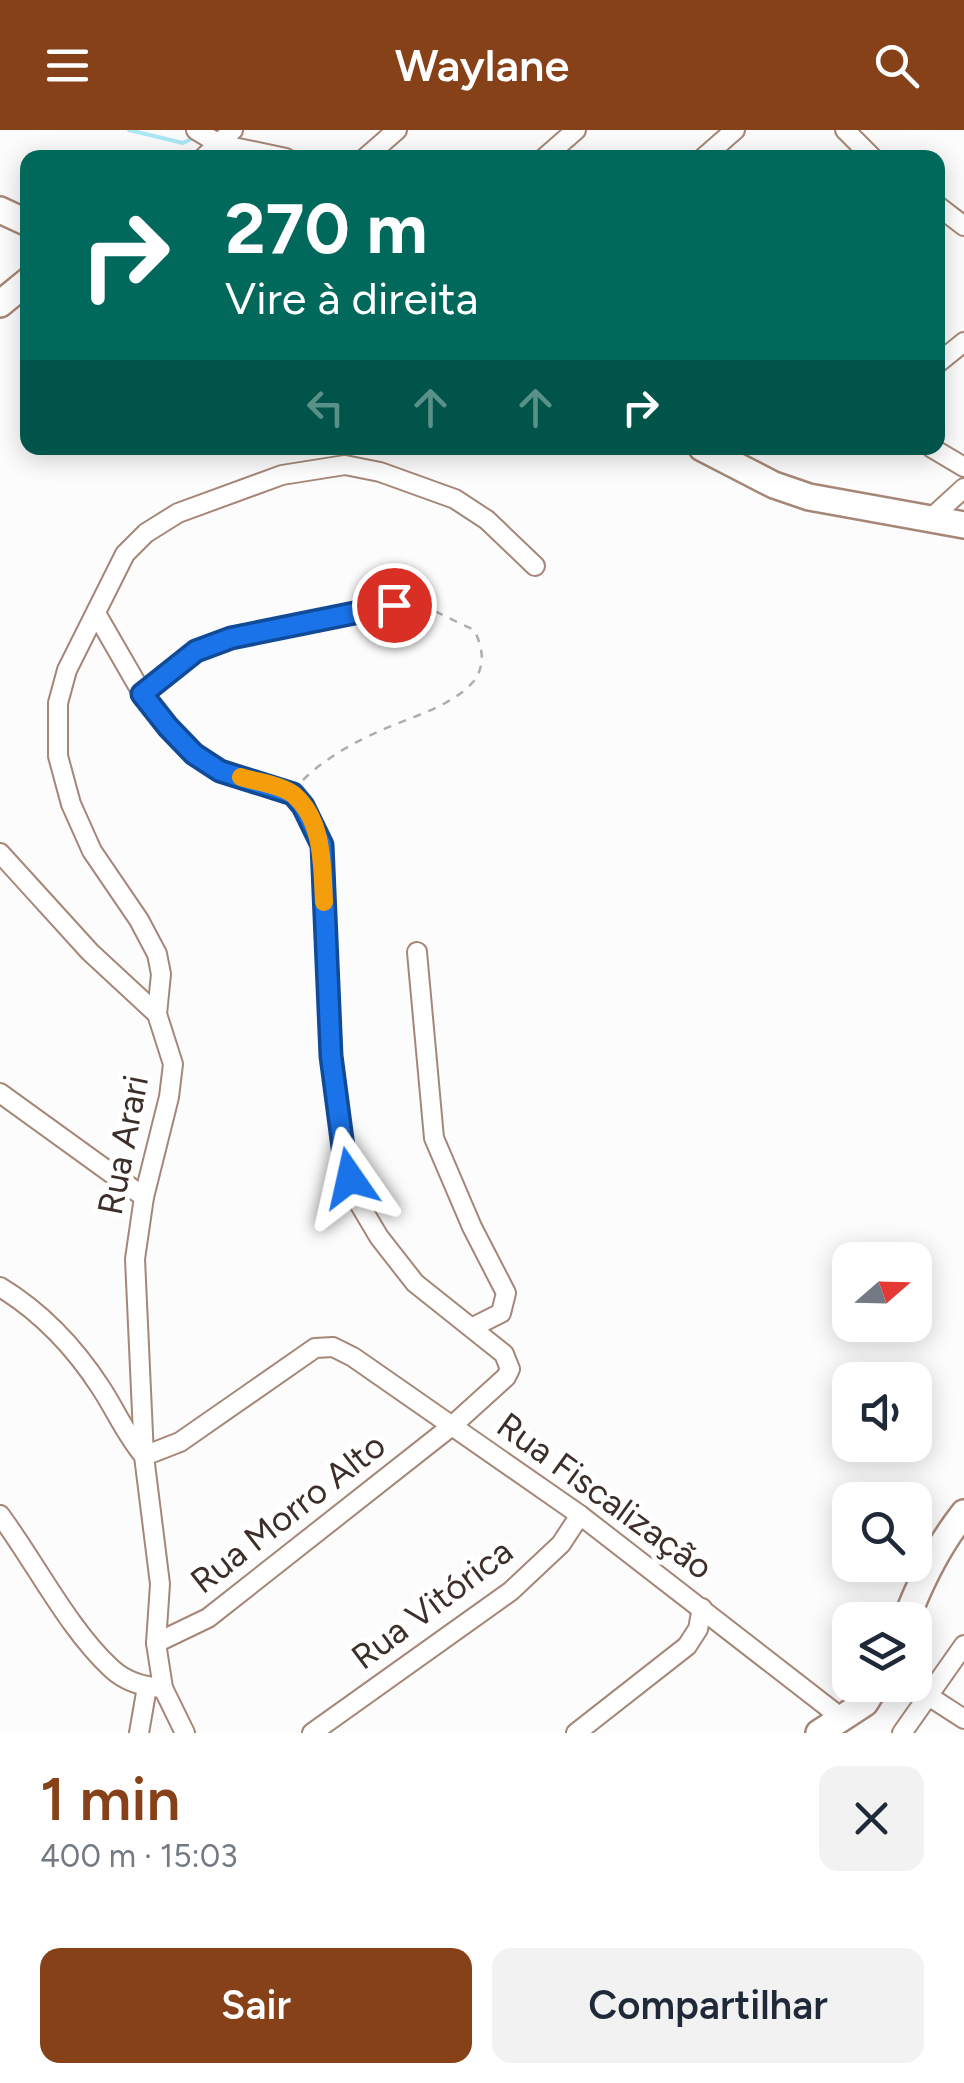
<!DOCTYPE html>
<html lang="pt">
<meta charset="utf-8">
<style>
body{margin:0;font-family:Figtree,sans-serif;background:#f2f2f3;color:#1f2937;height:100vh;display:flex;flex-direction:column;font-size:38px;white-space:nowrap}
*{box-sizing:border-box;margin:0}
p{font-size:32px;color:#747a83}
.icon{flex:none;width:55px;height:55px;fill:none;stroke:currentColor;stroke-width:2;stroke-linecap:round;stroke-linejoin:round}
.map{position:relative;height:1603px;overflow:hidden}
.drawer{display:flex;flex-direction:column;background:#fff;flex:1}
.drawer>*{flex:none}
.banner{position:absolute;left:20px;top:20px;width:925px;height:305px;border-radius:20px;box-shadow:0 5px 25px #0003;background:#00695c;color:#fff;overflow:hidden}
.needle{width:65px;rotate:70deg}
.tools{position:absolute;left:832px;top:1112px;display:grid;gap:20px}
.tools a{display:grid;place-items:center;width:100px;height:100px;border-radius:20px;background:#fff;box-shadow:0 5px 25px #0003;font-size:50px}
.pin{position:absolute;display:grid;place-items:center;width:85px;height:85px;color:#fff;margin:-42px;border:5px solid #fff;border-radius:50%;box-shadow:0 2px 10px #0007}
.me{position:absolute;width:110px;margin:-55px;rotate:349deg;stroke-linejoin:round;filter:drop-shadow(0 0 8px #0008)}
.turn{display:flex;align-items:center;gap:35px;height:210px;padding:0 40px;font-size:45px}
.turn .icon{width:130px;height:130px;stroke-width:2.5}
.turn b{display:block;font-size:70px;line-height:85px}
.lanes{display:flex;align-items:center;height:95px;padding:0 40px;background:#0003;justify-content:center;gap:50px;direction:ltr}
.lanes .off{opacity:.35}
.round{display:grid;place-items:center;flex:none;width:105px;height:105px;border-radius:20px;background:#f2f2f3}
.summary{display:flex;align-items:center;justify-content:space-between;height:170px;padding:0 40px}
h1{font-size:60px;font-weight:600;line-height:75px;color:#864118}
.action{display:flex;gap:20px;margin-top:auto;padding:20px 40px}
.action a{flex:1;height:115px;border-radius:20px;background:#864118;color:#fff;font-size:40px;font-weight:600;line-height:115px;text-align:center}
.action a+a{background:#f2f2f3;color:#1f2937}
header{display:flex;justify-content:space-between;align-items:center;height:130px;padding:0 40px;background:#864118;color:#fff;font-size:45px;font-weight:600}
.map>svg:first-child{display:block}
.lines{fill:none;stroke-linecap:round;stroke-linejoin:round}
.stream{stroke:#ace8f6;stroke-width:4}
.street-casing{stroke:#a68777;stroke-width:22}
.secondary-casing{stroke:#a68777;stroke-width:30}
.path{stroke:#b2adab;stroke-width:2.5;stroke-dasharray:8 8;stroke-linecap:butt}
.street{stroke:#fff;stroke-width:18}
.secondary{stroke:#fff;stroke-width:25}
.route-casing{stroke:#114b97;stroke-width:25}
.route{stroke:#1a73e8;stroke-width:18}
.slow{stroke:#f59e0b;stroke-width:18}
.labels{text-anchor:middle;stroke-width:10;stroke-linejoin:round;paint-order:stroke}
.street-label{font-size:35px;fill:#3c2f29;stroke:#fff}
</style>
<header><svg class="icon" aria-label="menu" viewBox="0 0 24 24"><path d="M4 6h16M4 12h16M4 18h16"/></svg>Waylane<svg class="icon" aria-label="search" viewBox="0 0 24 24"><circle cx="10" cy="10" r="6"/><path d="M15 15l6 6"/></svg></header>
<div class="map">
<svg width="964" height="1603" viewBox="0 0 964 1603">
<rect width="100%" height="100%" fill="#fcfcfc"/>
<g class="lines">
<polyline class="stream" points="129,0 183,13 193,8"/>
<g class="street-casing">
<g id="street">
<polyline points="196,0 219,14 286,28"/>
<polyline points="845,0 873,28"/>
<polyline points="203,28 233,0"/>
<polyline points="365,28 397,0"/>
<polyline points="544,28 576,0"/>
<polyline points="703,28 735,0"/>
<polyline points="938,76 964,96"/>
<polyline points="938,233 964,212"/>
<polyline points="932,318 964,337"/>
<polyline points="929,390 964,358"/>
<polyline points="97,485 142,563 168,597 195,624 221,641 293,663 303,676 322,715 331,926 344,1025 357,1070 379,1107 415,1153 504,1224 510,1239 506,1247 453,1295 208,1488 156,1513"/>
<polyline points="142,563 195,521 231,508 395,475"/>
<polyline points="0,723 90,822 157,884 173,934 169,967 144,1067 135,1129 144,1326 160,1454 156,1513 163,1558 185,1603"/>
<polyline points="417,822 434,1008 472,1097 506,1163 501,1183 473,1197"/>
<polyline points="157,884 161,844 157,824 139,790 92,721 71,674 58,626 58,573 67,540 125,424 146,403 178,383 282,345 345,335 380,342 455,369 487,390 535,436"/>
<polyline points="0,963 144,1067"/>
<path d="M0,1157C41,1182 75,1218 101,1258C116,1281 126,1305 144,1326"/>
<polyline points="144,1326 180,1312 315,1218 333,1217 353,1227 580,1385 843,1589"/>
<path d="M0,1385C35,1432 69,1500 112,1539C126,1552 145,1557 163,1558"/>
<polyline points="930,1567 964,1589"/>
<polyline points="139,1603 147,1557"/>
<polyline points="312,1603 511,1461 561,1414 580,1385"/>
<polyline points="576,1603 687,1516 698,1499 702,1478"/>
<polyline points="902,1603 964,1515"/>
</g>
</g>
<g class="secondary-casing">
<g id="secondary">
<polyline points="0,80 28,93"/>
<polyline points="0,174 28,151"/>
<polyline points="702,318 774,355 809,367 964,395"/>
<path d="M906,1490C921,1450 938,1416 964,1383"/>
<polyline points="819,1603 865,1573 876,1555"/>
</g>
</g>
<path class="path" d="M303,650C324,629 354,612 382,600C411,587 452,576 473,552C486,536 483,517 474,500L426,477L411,476"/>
<use href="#street" class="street"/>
<use href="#secondary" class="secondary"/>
</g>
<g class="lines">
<g class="route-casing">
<polyline id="route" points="350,1048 344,1025 331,926 322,715 303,676 293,664 220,641 194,624 168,597 142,564 196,521 231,508 394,475"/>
</g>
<use href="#route" class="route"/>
<path class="slow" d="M241,647C256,652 282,655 294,665C324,691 322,737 324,772"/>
</g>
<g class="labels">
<g class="street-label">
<text transform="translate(123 1015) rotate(-79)" y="12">Rua Arari</text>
<text transform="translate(605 1366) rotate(36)" y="12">Rua Fiscalização</text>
<text transform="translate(288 1383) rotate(-38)" y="12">Rua Morro Alto</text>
<text transform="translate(432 1474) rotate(-37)" y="12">Rua Vitórica</text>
</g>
</g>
</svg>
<div class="tools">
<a><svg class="needle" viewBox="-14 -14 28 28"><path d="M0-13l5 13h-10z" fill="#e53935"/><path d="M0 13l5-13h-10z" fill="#747a83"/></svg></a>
<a><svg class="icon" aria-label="sound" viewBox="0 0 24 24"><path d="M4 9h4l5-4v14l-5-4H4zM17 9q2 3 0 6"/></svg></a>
<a><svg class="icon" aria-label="search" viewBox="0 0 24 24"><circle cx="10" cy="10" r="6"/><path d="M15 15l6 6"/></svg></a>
<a><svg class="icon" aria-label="layers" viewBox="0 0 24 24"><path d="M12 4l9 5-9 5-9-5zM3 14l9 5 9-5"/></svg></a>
</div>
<div class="pin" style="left:394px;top:475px;background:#d93025"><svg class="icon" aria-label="arrive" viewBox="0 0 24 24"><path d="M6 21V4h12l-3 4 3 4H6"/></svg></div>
<svg class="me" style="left:350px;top:1048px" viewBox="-20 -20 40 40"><path d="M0-17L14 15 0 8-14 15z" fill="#1a73e8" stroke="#fff" stroke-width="4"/></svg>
<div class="banner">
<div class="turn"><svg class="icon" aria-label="right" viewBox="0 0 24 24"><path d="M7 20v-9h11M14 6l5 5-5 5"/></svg><div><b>270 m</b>Vire à direita</div></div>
<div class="lanes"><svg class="icon off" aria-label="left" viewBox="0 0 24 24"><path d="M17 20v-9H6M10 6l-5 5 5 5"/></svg><svg class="icon off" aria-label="ahead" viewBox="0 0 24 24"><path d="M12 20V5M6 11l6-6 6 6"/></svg><svg class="icon off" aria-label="ahead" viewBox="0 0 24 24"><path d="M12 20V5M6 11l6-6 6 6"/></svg><svg class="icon" aria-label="right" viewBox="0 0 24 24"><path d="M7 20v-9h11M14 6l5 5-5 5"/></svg></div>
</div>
</div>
<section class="drawer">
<div class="summary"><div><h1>1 min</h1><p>400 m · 15:03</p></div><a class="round"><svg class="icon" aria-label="close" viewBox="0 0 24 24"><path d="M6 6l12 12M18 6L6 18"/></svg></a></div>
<div class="action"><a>Sair</a><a>Compartilhar</a></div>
</section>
